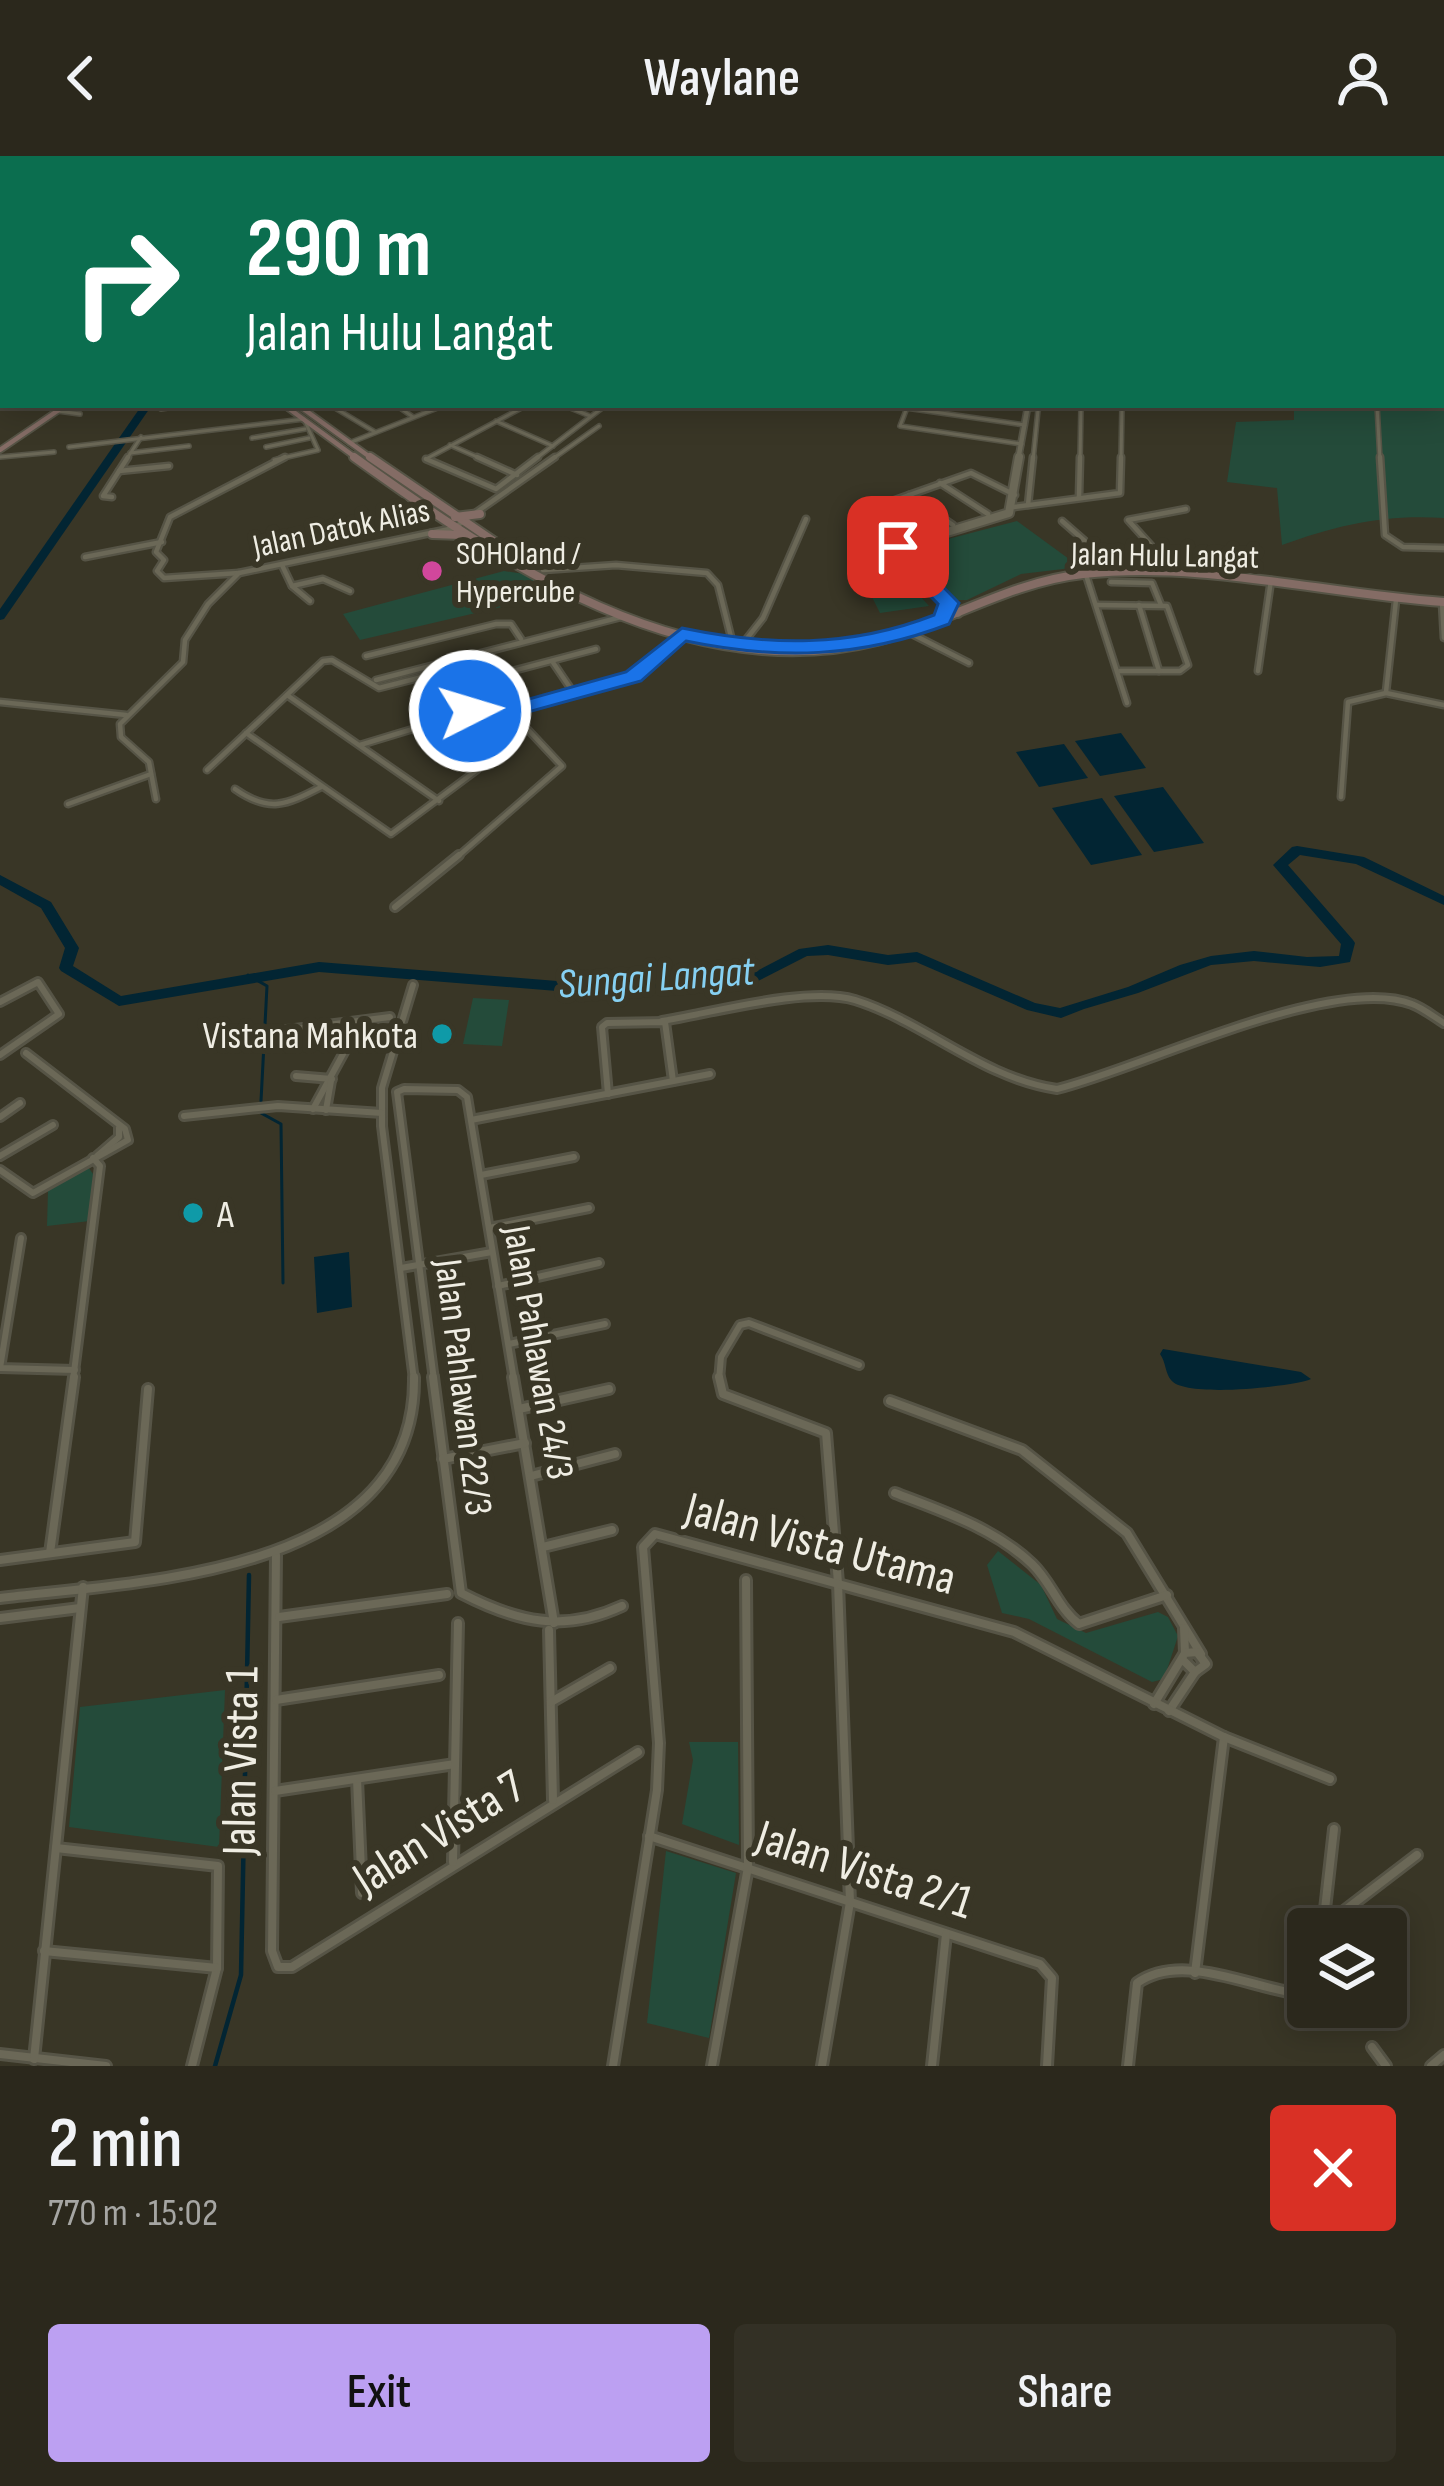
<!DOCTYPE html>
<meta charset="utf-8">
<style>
body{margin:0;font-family:"Sofia Sans Condensed",sans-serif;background:#333025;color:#f1f3f6;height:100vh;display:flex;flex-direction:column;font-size:45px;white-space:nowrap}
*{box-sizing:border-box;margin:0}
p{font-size:39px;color:#a6a6a3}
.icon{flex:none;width:66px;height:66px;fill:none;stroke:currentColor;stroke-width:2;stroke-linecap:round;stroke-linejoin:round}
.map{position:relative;height:1910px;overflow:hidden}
.sheet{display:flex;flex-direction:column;background:#2b281c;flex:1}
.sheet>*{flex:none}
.top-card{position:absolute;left:0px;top:0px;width:1446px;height:252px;box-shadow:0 6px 30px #0003,0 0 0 3px #47443b;background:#0b6e4f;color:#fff;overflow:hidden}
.buttons{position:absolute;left:1287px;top:1752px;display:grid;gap:24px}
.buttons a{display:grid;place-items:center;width:120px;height:120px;border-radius:12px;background:#2b281c;box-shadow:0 6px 30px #0003,0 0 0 3px #47443b;font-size:60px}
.pin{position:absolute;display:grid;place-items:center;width:102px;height:102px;color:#fff;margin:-51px;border-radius:24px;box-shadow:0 6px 18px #0006}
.me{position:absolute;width:132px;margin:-66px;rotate:85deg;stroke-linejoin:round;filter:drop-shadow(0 0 9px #0008)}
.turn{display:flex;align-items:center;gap:42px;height:252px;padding:0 48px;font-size:54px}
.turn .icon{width:156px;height:156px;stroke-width:2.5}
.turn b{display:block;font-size:84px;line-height:102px}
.round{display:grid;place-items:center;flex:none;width:126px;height:126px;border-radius:12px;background:#333025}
.summary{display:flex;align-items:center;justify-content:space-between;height:204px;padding:0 48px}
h1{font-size:72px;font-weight:600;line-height:90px}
.action{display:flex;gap:24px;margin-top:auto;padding:24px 48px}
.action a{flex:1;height:138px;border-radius:12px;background:#bca0f2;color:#111;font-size:48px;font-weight:600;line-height:138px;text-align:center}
.action a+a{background:#333025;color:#f1f3f6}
header{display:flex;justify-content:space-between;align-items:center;height:156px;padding:0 48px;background:#2b281c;font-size:54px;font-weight:600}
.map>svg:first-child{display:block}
.green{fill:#244b3a}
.water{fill:#022533}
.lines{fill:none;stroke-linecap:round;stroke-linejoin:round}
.stream-far1{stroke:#022533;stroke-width:3}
.stream{stroke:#022533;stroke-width:4.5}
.river{fill:#022533;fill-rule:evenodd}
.minor-far3-casing{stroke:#565446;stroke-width:6}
.minor-far2-casing{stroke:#565446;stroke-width:9}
.minor-far1-casing{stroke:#565446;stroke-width:12}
.minor-casing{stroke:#565446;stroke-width:14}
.tertiary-far1-casing{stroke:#565446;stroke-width:8}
.tertiary-casing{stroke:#565446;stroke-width:12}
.secondary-far1-casing{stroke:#565446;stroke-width:8}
.secondary-casing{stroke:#565446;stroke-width:12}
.motorway-casing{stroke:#565446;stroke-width:10}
.minor-far3{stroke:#6b6857;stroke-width:3}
.minor-far2{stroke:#6b6857;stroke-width:4.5}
.minor-far1{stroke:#6b6857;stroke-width:6}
.minor{stroke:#6b6857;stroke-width:8}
.tertiary-far1{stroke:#6b6857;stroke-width:4.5}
.tertiary{stroke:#6b6857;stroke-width:8}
.secondary-far1{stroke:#846c65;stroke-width:4.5}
.secondary{stroke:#846c65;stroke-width:8}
.motorway{stroke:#bd7485;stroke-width:8}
.rail-casing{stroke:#939184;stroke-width:6}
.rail{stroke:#393626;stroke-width:3;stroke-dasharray:4.5;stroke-linecap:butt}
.route{fill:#1a73e8;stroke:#114b97;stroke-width:3}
.hotel-dot{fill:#d1479c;stroke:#393626;stroke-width:4.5}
.culture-dot{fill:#0f9aa8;stroke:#393626;stroke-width:4.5}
.labels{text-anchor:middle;stroke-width:12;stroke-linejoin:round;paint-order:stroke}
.far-street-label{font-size:33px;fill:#efede3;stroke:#393626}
.far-poi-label{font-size:33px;fill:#efede3;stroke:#393626;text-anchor:start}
.poi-label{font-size:39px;fill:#efede3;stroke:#393626;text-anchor:end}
.street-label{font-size:39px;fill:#efede3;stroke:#393626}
.water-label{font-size:42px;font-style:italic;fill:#86d0f2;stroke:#393626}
.near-street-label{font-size:48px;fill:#efede3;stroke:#393626}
</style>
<header><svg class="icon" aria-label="back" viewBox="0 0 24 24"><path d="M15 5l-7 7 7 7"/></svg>Waylane<svg class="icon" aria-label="person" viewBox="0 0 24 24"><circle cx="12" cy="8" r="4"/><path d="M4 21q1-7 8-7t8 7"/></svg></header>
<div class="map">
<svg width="1444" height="1910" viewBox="0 0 1444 1910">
<rect width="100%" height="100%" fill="#393626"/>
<g class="green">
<path d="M1423,0H1444V362C1385,358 1337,369 1282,389L1277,332L1227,326L1236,266L1294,264V249H1443V3H1420Z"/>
<polygon points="1017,365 1080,411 1021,418 967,444 953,444 902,395"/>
<polygon points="504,415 538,420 544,441 360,484 343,458"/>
<polygon points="900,418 929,450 880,457 863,423"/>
<polygon points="473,842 509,844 502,890 463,888"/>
<polygon points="88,1011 93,1018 90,1065 47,1070 48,1035"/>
<polygon points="998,1395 1041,1429 1057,1463 1086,1477 1158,1456 1168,1461 1178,1480 1164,1523 1152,1526 1029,1463 1002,1457 987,1409"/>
<polygon points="225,1534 219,1691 69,1671 80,1551"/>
<polygon points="689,1586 738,1586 739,1689 682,1668 693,1604"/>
<polygon points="666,1695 736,1717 709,1882 647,1867"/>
</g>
<g class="water">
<polygon points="1121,577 1146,612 1100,620 1075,585"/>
<polygon points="1064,588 1088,622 1039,631 1016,596"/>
<polygon points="1163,631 1204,687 1154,696 1114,640"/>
<polygon points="1102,642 1142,699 1091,709 1052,652"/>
<polygon points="349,1096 352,1151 317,1157 314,1101"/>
<path d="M1163,1193L1301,1216L1311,1223C1296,1230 1185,1243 1171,1224C1165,1217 1166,1206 1160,1198Z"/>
</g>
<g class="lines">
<g class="stream-far1">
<polyline points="248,819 267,830 261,945"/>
<polyline points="261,957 281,968 283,1127"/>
</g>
<polyline class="stream" points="215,1910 241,1819 249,1419"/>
<g class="river">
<polygon points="593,0 603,0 599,3 589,3"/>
<polygon points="142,249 152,249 4,463 0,464 0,453"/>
<polygon points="1297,690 1364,701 1444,740 1444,749 1356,708 1300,699 1288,709 1353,784 1355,787 1350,806 1320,811 1254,805 1211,809 1138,837 1084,853 1061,862 1027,854 916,806 888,809 828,799 807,800 758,825 717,830 557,835 319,816 119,850 61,815 59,812 65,792 41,752 0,729 0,719 51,746 79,792 73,810 121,840 319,806 557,825 717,820 755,816 799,793 828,789 888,799 917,796 1035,847 1060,852 1128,831 1180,809 1211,800 1254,795 1307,801 1339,800 1341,788 1273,709 1292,691"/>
</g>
<g class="minor-far3-casing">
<g id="minor-far3">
<polyline points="114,0 178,2"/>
<polyline points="639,0 643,3"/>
<polyline points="716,0 724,3"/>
<polyline points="767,0 775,3"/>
<polyline points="1211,0 1217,3"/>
<polyline points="1312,0 1321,3"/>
<polyline points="102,3 110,0"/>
<polyline points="347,3 351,0"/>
<polyline points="464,3 499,0"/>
<polyline points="1256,3 1275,0"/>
<polyline points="330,249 375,276"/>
<polyline points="396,249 413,261"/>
<polyline points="563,249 590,260"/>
<polyline points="908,249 900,270 1022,288"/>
<polyline points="1010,249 1027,251"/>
<polyline points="1377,249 1380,304"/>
<polyline points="906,252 1025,269"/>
<polyline points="161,253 187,249"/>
<polyline points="1027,253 1090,249"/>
<polyline points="58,255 80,258"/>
<polyline points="496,265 553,290"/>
<polyline points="252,282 305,273"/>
<polyline points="349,287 445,249"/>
<polyline points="450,289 484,304"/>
<polyline points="69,291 304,263 318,294 274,304"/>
<polyline points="266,291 309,282"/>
<polyline points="130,297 189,290"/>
<polyline points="0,301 54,296"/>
<polyline points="426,303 527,249"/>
<polyline points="126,304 141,281"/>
<polyline points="534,304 606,249"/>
<polyline points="551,304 599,270"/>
<polyline points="1033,304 1038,254"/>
<polyline points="1080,304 1081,250"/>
<polyline points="1121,304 1122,249"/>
</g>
</g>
<g class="minor-far2-casing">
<g id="minor-far2">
<polyline points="477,301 517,319"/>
<polyline points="1380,301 1385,379 1403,391 1444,392"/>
<polyline points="426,303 496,333 538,301"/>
<polyline points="119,315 169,310"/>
<polyline points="940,327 988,358"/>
<polyline points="909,339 953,369"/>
<polyline points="112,341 103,340 128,301"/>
<polyline points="1079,341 1080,301"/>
<polyline points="1028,349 1033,301"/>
<polyline points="1014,351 1120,337 1121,301"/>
<polyline points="1062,365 1118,414"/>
<polyline points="349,368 426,352"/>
<polyline points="926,382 881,349 971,317 1015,339"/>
<polyline points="85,401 162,386"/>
<polyline points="282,409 292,430 310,445"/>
<polyline points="543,414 616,409 707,417 718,429 733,489"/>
<polyline points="1174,415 1128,364 1186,353"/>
<polyline points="239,417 164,422 157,415 164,404 156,396 170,361 285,301"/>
<polyline points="1086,419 1127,547"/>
<polyline points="1111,426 1152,427 1161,449"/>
<polyline points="292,430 323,423 350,435"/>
<polyline points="1442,446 1444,482"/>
<polyline points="1097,449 1167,450 1188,509 1180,515 1120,515"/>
<polyline points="1139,449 1159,515"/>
<polyline points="910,477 969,507"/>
<polyline points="741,490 763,462 806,363"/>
<polyline points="366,500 496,468 511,468 521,483"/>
<polyline points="552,505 573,536"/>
<polyline points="1258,515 1271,424"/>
<polyline points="505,517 596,493"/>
<polyline points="376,524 621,461"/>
<polyline points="1386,536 1396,444"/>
<polyline points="287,539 439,645"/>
<polyline points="0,546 126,559"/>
<polyline points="510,554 633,521 682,478"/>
<polyline points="246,577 391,678 477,614 437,564"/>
<polyline points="360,589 502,546"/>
<polyline points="207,614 323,505 332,504 379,532 462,511 472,514 562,610 456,702"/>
<path d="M235,633C269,657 286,649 321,631"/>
<polyline points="1341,641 1348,546 1386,537 1444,549"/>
<polyline points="156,643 149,606 121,581 120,568 183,506 185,484 208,448 239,417 454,372 555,301"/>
<polyline points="68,648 151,618"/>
</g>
</g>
<g class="minor-far1-casing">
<g id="minor-far1">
<polyline points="395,751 459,699"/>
<polyline points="413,829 382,932 382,970 414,1224"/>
<polyline points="0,846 38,826 59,858 0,899"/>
<path d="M662,865C712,857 807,830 855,844C925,866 982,922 1057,933C1143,912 1333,817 1412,848C1423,852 1434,861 1444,867"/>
<polyline points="287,874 390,861"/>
<polyline points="296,920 332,923"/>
<polyline points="608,938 602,871 607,867 665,866 673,925"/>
<polyline points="313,953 361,865"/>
<polyline points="326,954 331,925"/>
<polyline points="184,960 278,950 382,957"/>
<polyline points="0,961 20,947"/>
<polyline points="471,964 710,918"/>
<polyline points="0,1000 53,969"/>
<polyline points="97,1000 119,981 119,972"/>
<polyline points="0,1014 33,1037 128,984 125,973 26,897"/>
<polyline points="481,1019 574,1001"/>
<polyline points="489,1072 589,1052"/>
<polyline points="21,1082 0,1212 75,1214"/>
<polyline points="401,1112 492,1096"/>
<polyline points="498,1130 599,1107"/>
<polyline points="509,1188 605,1168"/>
<polyline points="73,1224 100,1010 93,1002"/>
<polyline points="434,1224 397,936 404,933 458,934 467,941 514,1224"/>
<polyline points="719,1224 721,1201 740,1169 749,1167 859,1209"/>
</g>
</g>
<g class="minor-casing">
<g id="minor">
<path d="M433,1221L461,1437C517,1466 564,1477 622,1450"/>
<polyline points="513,1221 554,1467"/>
<polyline points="719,1221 723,1238 826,1277 838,1427 850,1746 822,1910"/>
<polyline points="890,1245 1022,1294 1127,1377 1201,1498"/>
<polyline points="519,1253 609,1233"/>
<polyline points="443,1303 525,1287"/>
<polyline points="531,1320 615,1298"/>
<path d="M895,1337C942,1355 994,1372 1032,1408C1051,1426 1058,1452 1079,1468L1167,1439"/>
<polyline points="543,1391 612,1374"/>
<polyline points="50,1397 74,1221"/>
<polyline points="276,1399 272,1795 278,1811 292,1811 638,1596"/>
<polyline points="0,1404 135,1386 148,1233"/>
<path d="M0,1442C143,1425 417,1419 414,1221"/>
<polyline points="279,1461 447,1438"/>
<polyline points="0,1462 80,1452"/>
<polyline points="1184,1472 1185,1497"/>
<polyline points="549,1474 553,1644"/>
<polyline points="276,1544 439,1519"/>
<polyline points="551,1546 610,1512"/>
<polyline points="1154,1548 1185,1497 1197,1496 1206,1508 1195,1516 1183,1504"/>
<polyline points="1169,1555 1195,1516"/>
<polyline points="357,1623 362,1737"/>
<polyline points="275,1635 455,1608"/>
<polyline points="649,1680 1040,1808 1052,1822 1047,1910"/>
<polyline points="56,1692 218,1710 217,1812 192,1910"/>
<polyline points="453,1706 458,1467"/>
<polyline points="1323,1771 1417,1699"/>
<polyline points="1323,1771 1334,1673"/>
<polyline points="44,1795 217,1812"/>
<polyline points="1195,1817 1224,1581"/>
<polyline points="1372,1891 1386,1910"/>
<polyline points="0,1898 106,1910"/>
<polyline points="34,1903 83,1431"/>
<polyline points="613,1910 657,1634 659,1587 643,1391 655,1378 1014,1476 1224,1581 1330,1623"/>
<polyline points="712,1910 748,1711 746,1424"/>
<polyline points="932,1910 946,1778"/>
<path d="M1128,1910L1137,1827C1184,1794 1256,1835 1308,1839"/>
<polyline points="1431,1910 1444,1899"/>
</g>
</g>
<g class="tertiary-far1-casing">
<g id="tertiary-far1">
<polyline points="931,3 936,0"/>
<polyline points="1018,304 1028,249"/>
</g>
</g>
<g class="tertiary-casing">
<polyline id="tertiary" points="958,457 895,392 1009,357 1019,301"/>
</g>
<g class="secondary-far1-casing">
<g id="secondary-far1">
<polyline points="284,249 359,304"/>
<polyline points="298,249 374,304"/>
<polyline points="0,294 66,249"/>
</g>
</g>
<g class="secondary-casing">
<g id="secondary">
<path d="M354,301C500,406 687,533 877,485C947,467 1010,426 1083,418C1206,405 1323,438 1444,446"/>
<polyline points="370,301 514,399"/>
<polyline points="455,361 480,358"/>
<polyline points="432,378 462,379"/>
</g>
</g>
<g class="motorway-casing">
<g id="motorway">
<polyline points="60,3 64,0"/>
<polyline points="84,3 88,0"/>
</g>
</g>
<use href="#minor-far3" class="minor-far3"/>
<use href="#minor-far2" class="minor-far2"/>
<use href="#minor-far1" class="minor-far1"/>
<use href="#minor" class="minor"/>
<use href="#tertiary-far1" class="tertiary-far1"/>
<use href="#tertiary" class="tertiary"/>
<use href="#secondary-far1" class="secondary-far1"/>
<use href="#secondary" class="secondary"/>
<use href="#motorway" class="motorway"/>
<g class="rail-casing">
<polyline id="rail" points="96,3 101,0"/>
</g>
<use href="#rail" class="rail"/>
</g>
<path class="route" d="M898,385L959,447L949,468C861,502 778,504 686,485L641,525L510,561L498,554L470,561L459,555L502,540L515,547L626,516L682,472C769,490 850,492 934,459L938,448L886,395Z"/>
<circle class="hotel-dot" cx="432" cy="415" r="12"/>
<g class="culture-dot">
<circle cx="442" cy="878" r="12"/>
<circle cx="193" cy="1057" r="12"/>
</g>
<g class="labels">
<g class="far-street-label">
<text transform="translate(341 371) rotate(-12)" y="12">Jalan Datok Alias</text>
<text transform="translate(1165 398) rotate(1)" y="12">Jalan Hulu Langat</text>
</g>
<g class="far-poi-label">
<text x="456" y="408">SOHOland /<tspan x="456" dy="38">Hypercube</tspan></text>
</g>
<g class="poi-label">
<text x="418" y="892">Vistana Mahkota</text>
<text x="217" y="1071" text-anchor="start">A</text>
</g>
<g class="street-label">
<text transform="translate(540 1196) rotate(80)" y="14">Jalan Pahlawan 24/3</text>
<text transform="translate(465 1231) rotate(83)" y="14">Jalan Pahlawan 22/3</text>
</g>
<g class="water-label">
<text transform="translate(656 820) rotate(-4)" y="15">Sungai Langat</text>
</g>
<g class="near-street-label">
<text transform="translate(821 1386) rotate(15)" y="17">Jalan Vista Utama</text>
<text transform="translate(239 1605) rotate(-89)" y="17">Jalan Vista 1</text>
<text transform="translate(438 1675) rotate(-32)" y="17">Jalan Vista 7</text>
<text transform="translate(865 1712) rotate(18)" y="17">Jalan Vista 2/1</text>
</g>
</g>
</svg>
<div class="buttons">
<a><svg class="icon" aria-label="layers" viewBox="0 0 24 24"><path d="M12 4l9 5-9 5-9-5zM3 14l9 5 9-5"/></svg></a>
</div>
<div class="pin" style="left:898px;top:391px;background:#d93025"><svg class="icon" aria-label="arrive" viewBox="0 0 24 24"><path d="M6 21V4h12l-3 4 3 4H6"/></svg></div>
<svg class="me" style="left:470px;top:555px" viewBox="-20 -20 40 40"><circle r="17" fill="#1a73e8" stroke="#fff" stroke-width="3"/><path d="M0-11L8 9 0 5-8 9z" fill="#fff"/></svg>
<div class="top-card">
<div class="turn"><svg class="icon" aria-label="right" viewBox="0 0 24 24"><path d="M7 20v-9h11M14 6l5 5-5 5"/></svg><div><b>290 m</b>Jalan Hulu Langat</div></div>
</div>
</div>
<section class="sheet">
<div class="summary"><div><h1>2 min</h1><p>770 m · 15:02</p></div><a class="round" style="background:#d93025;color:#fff"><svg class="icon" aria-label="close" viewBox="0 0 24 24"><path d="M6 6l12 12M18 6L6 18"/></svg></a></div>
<div class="action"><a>Exit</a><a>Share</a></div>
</section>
